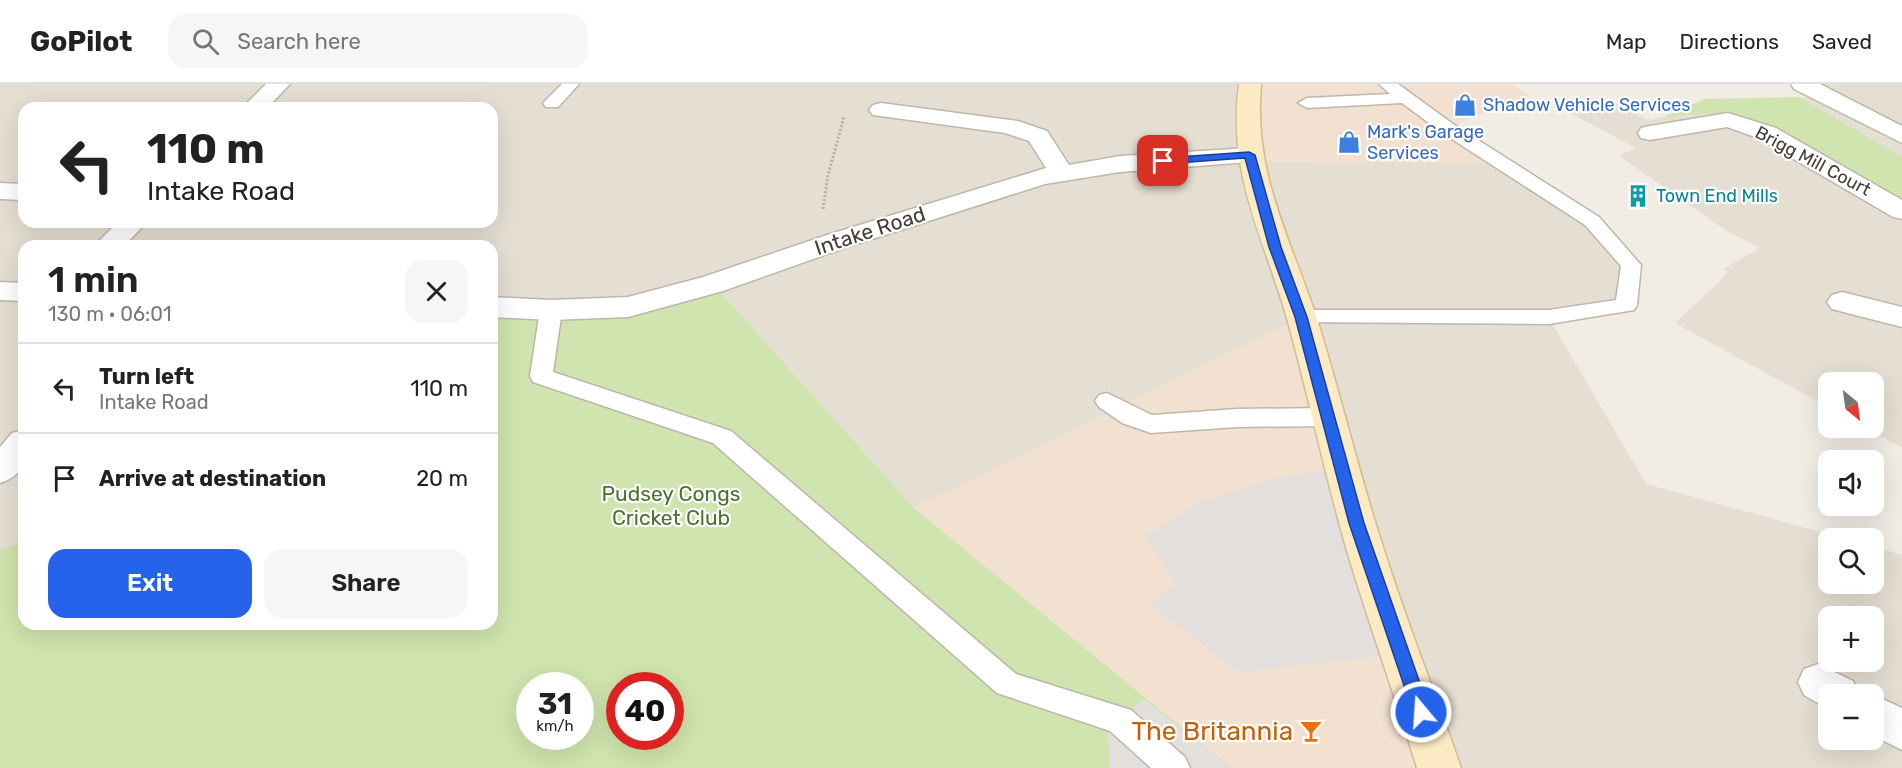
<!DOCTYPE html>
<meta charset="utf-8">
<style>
body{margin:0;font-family:Rubik,sans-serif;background:#f6f6f6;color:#222;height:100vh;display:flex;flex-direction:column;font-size:22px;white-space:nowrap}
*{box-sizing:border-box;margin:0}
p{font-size:20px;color:#767676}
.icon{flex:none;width:33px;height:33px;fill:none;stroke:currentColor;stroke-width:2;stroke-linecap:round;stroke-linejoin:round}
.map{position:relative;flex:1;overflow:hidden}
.panel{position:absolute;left:18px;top:156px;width:480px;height:390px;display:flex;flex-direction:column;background:#fff;border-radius:18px;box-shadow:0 6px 24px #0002}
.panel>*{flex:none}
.top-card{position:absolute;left:18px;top:18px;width:480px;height:126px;border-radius:18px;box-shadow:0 6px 24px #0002;background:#fff;color:#222;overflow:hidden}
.needle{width:39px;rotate:151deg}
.tools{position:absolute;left:1818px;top:288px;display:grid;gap:12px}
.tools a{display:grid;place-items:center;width:66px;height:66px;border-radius:12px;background:#fff;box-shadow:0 6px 24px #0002;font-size:30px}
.speed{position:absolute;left:516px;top:588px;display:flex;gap:12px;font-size:30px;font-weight:700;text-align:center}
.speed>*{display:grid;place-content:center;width:78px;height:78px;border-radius:50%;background:#fff;box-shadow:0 6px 24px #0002;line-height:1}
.speed small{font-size:15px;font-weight:400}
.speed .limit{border:9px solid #d22;background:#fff;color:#111}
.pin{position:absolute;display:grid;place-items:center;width:51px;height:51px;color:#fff;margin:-26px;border-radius:12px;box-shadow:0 3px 9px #0006}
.me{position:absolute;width:66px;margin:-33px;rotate:342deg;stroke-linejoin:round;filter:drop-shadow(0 0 4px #0008)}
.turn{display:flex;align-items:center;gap:21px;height:126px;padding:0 30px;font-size:27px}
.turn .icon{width:78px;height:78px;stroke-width:2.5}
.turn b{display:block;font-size:42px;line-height:51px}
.round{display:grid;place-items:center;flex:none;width:63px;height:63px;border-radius:18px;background:#f6f6f6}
.overview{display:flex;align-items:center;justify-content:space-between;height:102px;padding:0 30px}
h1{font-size:36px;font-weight:600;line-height:45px}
.primary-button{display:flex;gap:12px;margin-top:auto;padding:12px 30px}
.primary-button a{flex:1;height:69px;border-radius:18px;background:#2563eb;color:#fff;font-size:24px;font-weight:600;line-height:69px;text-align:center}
.primary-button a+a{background:#f6f6f6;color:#222}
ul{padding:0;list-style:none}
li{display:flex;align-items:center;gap:18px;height:90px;padding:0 30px;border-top:2px solid #e0e0e0}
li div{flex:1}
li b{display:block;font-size:22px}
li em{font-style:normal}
header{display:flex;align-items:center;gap:36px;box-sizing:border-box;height:84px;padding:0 30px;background:#fff;border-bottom:2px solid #e0e0e0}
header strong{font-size:28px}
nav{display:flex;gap:33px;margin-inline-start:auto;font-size:21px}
.search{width:420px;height:54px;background:#f6f6f6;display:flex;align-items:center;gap:15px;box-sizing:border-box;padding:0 21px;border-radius:18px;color:#767676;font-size:22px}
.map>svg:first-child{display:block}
.residential{fill:#e5ded2;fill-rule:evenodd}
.commercial{fill:#f2e1d0}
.green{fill:#cfe4ae;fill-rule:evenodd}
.parking{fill:#e2dfdc}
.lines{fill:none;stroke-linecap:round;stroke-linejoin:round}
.lane-casing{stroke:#bfb6aa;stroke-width:3}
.street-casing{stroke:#bfb6aa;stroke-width:3}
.secondary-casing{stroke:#cfbc96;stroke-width:3}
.path{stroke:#bdae99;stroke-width:3;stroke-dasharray:2 2;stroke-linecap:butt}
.lane{fill:#fff;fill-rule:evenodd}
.street{fill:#fff;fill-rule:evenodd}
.secondary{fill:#fbeac4;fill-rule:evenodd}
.route{fill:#2563eb;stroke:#184099;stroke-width:1.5}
.labels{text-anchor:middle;stroke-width:4.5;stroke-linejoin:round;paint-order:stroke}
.far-shop-label{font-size:18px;fill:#366cbe;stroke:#fff;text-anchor:start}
.far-street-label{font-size:18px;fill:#433c34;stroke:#fff}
.far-culture-label{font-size:18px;fill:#0d838f;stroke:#fff;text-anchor:start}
.street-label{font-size:21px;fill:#433c34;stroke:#fff}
.park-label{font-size:21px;fill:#4b712b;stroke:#fff}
.near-food-label{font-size:26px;fill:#c56008;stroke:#fff;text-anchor:end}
</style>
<header>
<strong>GoPilot</strong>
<div class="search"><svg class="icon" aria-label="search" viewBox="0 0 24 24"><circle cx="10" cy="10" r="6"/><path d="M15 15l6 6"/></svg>Search here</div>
<nav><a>Map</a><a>Directions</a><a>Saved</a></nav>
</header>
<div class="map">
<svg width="1902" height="684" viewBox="0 0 1902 684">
<rect width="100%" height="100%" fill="#f1ece4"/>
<g class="residential">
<path d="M0,0H1250L1504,79L1592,137L1631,181L1626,221L1549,234L1646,400L1843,454H1828V500H1874V463L1902,471V684H1439L1301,234L914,424L713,200L628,223H492V162H24V457L0,466ZM24,24H492V138H24ZM1828,532H1874V578H1828ZM1828,610H1874V656H1828Z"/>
<polygon points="1802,0 1902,0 1902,364 1865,344 1874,344 1874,298 1828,298 1828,323 1675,239 1719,198 1728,188 1723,185 1760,164 1727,147 1619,72 1636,64 1566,27 1602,13 1648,36 1664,33 1705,15 1828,13"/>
</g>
<g class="commercial">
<polygon points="1250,0 1510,0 1529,11 1447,44 1504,79 1251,78"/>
<polygon points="1301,233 1439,684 1231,684 914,424"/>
</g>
<g class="green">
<path d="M1798,13L1902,73V116C1854,89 1790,44 1738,32C1714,26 1688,31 1664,33L1705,15Z"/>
<path d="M713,200L914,424L1231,684H0V466L24,457V540H492V223L551,226ZM530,602H580V652H530ZM620,602H670V652H620Z"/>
</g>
<g class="parking">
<polygon points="1342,384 1402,570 1239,588 1149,520 1176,499 1144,453 1205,416 1271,395"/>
<polygon points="1144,615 1231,684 1110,684 1108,649"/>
</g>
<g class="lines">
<g class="lane-casing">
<g id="lane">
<polygon points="562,0 579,0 558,23 546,23 543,19"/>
<polygon points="1379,0 1398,0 1453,40 1599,133 1641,181 1637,221 1634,226 1549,240 1293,238 1290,233 1293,228 1301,226 1549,226 1616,216 1621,182 1585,141 1441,48 1402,19 1307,24 1298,19 1307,14 1390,10"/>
<polygon points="551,219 559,221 562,226 553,288 731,347 1016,590 1131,626 1185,673 1190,684 1151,684 1110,647 997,609 713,359 533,298 530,292 540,226 543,221"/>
<polygon points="1107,309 1152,331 1237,325 1328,324 1336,327 1340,333 1336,339 1328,342 1237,343 1151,349 1122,339 1099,323 1095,317 1099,311"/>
</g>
</g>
<g class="street-casing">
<g id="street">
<polygon points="266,0 290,0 267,24 242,24"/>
<polygon points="1791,0 1820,0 1902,42 1902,59 1794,5"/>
<polygon points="881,19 1018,37 1047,47 1069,81 1120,72 1249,64 1258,66 1261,71 1258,76 1249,78 1120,88 1045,100 847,163 723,207 628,233 551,236 492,233 492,213 551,216 628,213 703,193 827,151 1046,84 1029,57 1005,49 873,31 869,26 873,21"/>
<polygon points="1728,29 1776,44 1902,116 1902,135 1893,133 1758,54 1727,43 1650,56 1641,54 1638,49 1641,44 1650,42"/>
<polygon points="0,99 24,100 24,116 0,115"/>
<polygon points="118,138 147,138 124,162 94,162"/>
<polygon points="0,198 24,199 24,217 0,216"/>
<polygon points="1842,208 1902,223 1902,243 1832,225 1827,218 1832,211"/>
<path d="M24,346C24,371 29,390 0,399V363L12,349Z"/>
<polygon points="1818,580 1853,597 1859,610 1828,610 1828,625 1804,611 1798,598 1804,585"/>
<polygon points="1874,611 1902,624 1902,666 1874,652"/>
</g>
</g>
<g class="secondary-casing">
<path id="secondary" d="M1239,0H1261C1253,90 1290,153 1317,235C1341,312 1359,390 1384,466C1407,539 1436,611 1461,684H1417C1395,612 1369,540 1347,467C1325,391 1309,314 1288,238C1264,153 1227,92 1239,0Z"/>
</g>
<polyline class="path" points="823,125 828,91 844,33"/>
<use href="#lane" class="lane"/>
<use href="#street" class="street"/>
<use href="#secondary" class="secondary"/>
</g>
<polygon class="route" points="1249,68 1255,71 1281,163 1307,233 1364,439 1430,628 1427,633 1421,636 1415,633 1413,628 1349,439 1295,233 1269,163 1245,74 1163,80 1158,77 1163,74"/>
<defs>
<g id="shop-bare" transform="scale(1.8)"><path d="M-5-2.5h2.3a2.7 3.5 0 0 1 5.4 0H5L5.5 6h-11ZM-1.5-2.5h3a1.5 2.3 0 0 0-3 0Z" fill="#3f7fe0" stroke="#fff" stroke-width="2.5" paint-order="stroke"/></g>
<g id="building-bare" transform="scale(1.8)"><path d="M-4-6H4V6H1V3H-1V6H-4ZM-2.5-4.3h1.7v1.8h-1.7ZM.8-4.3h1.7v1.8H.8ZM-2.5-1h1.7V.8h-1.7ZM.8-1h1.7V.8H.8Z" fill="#0f9aa8" stroke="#fff" stroke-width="2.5" paint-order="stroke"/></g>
<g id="bar-bare" transform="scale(1.8)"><path d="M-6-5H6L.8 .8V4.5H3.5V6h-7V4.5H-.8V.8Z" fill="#e8710a" stroke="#fff" stroke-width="2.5" paint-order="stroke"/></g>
</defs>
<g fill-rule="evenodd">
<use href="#shop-bare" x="1465" y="21"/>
<use href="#shop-bare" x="1349" y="58"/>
<use href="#building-bare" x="1638" y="112"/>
<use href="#bar-bare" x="1311" y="647"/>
</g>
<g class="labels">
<g class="far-shop-label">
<text x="1483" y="27">Shadow Vehicle Services</text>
<text x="1367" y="54">Mark's Garage<tspan x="1367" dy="21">Services</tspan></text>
</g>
<g class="far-street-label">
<text transform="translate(1813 77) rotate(28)" y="6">Brigg Mill Court</text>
</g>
<g class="far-culture-label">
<text x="1656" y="118">Town End Mills</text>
</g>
<g class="street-label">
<text transform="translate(870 147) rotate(-18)" y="7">Intake Road</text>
</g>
<g class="park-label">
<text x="671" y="417">Pudsey Congs<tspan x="671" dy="24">Cricket Club</tspan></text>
</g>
<g class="near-food-label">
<text x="1293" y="656">The Britannia</text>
</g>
</g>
</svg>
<div class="tools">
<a><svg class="needle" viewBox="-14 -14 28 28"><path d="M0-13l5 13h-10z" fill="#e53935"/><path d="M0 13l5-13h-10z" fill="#767676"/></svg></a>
<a><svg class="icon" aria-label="sound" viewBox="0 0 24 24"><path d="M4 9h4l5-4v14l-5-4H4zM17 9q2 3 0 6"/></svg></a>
<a><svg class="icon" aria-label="search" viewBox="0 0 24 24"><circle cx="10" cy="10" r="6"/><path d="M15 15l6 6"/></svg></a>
<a>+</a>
<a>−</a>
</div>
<div class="speed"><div>31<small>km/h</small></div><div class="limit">40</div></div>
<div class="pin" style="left:1163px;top:77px;background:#d93025"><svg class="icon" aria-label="arrive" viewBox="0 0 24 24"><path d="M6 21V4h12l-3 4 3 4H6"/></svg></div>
<svg class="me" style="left:1421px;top:628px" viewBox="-20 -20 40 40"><circle r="17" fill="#2563eb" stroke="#fff" stroke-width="3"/><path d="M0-11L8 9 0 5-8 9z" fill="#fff"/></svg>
<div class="top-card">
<div class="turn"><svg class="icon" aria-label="left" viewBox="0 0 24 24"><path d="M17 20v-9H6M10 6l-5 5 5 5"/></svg><div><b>110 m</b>Intake Road</div></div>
</div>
<section class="panel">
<div class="overview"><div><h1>1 min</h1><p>130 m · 06:01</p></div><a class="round"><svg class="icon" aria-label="close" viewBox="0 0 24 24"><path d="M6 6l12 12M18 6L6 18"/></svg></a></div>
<ul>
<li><svg class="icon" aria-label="left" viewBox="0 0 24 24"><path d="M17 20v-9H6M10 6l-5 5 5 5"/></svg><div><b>Turn left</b><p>Intake Road</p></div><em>110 m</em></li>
<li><svg class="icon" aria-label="arrive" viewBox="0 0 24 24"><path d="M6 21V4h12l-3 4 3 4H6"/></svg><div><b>Arrive at destination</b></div><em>20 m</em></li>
</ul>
<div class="primary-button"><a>Exit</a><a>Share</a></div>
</section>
</div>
